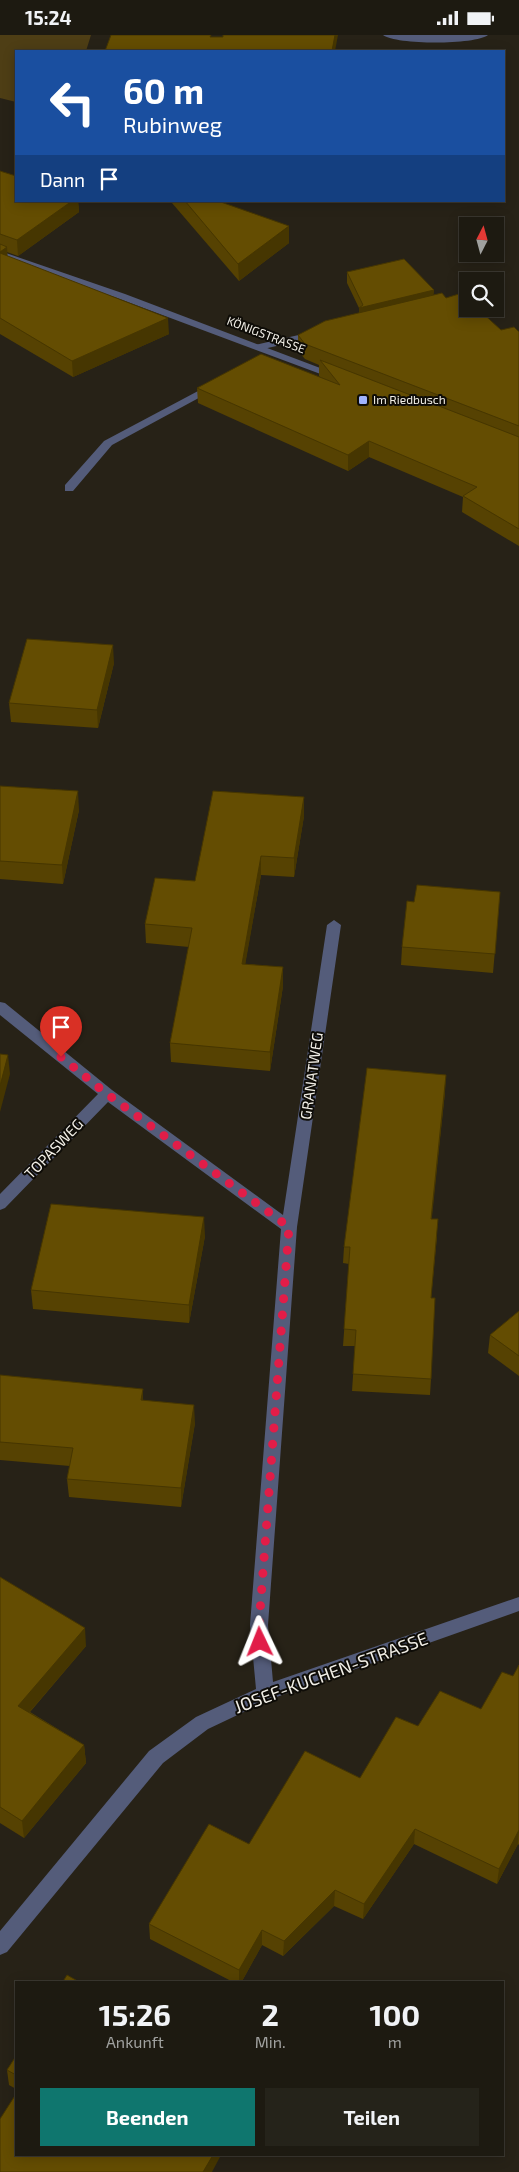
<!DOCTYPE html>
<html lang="de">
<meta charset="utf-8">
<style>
body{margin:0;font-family:"Exo 2",sans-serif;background:#25231a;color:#f1f3f6;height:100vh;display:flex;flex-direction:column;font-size:19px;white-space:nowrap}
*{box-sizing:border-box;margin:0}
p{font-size:16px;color:#a0a19f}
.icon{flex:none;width:28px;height:28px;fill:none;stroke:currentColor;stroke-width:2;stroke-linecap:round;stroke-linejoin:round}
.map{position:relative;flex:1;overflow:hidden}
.panel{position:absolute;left:15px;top:1946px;width:489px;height:175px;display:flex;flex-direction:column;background:#1d1a11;border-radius:0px;box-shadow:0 2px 12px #0003,0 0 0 1px #3b3831}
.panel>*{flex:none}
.hud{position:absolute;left:15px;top:15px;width:490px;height:152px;border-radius:0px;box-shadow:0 2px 12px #0003,0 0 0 1px #3b3831;background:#1a4fa0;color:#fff;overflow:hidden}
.needle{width:32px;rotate:6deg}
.controls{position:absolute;left:459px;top:182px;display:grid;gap:10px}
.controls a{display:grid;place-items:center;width:45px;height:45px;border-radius:0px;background:#1d1a11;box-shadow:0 2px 12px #0003,0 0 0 1px #3b3831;font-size:25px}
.pin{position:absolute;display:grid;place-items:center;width:42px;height:42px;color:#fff;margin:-51px -21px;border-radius:50% 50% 50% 0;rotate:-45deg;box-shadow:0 0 5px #0007}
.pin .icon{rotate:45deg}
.me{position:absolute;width:55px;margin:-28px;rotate:358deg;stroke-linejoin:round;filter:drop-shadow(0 0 4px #0008)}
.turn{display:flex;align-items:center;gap:18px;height:105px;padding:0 25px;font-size:22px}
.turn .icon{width:65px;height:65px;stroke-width:2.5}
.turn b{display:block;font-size:35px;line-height:42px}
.then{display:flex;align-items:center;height:48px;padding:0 25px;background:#0003;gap:10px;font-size:19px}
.eta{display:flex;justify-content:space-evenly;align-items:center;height:85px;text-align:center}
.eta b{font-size:30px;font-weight:700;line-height:35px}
.primary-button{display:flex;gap:10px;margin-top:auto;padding:10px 25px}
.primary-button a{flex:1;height:58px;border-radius:0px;background:#0f766e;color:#fff;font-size:20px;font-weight:700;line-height:58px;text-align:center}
.primary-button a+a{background:#25231a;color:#f1f3f6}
.status{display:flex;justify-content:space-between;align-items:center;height:35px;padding:0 25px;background:#1d1a11;direction:ltr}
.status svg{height:14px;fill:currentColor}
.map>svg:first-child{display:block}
.green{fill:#4e3e15}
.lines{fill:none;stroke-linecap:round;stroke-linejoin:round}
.lane{fill:#545c7a;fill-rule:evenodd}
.street{fill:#545c7a;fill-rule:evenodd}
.wall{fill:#564202}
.shaded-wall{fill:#463601}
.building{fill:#644d02;stroke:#463601}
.route{stroke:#e11d48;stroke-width:9;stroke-dasharray:0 16.2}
.poi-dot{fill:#a0b3fd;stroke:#0e0c07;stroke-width:2}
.labels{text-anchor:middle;stroke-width:4;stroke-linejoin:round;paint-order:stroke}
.far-street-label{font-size:12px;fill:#f2efe7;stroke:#0e0c07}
.far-poi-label{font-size:12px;fill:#f2efe7;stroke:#0e0c07;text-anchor:start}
.street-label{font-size:15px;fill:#f2efe7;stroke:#0e0c07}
.near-street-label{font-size:18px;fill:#f2efe7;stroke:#0e0c07}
</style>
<div class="status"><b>15:24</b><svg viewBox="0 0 49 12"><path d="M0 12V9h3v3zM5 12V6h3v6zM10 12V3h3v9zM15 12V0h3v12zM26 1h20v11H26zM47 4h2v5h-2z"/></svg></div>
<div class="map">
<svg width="519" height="2137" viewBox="0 0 519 2137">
<rect width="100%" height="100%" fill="#272217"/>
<polygon class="green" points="0,0 91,0 86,16 16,16 16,67 0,63"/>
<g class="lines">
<g class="lane">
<polygon points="316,296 322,299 320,301 259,315 253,312 255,310"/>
<polygon points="215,347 219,348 219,352 112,410 73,456 65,456 65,450 104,406"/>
</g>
<g class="street">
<path d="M383,0H488C475,10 396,10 383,0Z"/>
<polygon points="0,216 125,259 344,342 338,345 334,344 117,263 0,223"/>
<polygon points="334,885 341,890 297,1192 268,1590 273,1647 519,1562 519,1576 271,1664 208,1694 163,1728 7,1917 0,1920 0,1896 149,1716 196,1682 256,1654 250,1590 281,1194 108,1067 5,1173 0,1175 0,1159 98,1059 0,980 0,967 5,968 112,1055 283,1180 327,890"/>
</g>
</g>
<g class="wall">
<polygon points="0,136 16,166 78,166 79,177 18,221 7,217 7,221 169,299 73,342 0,299"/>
<polygon points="172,166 218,166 289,208 239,246 172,168"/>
<polygon points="347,237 434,255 433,260 446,263 501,295 519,297 519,511 462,477 463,462 369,422 348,436 198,368 197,353 320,342 319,341 319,330 305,324 298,316 298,300 359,278 359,273 347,248"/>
<polygon points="114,628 98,693 11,687 9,668"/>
<polygon points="0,751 79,775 63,849 0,844"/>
<polygon points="304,781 294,842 261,840 245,929 283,932 283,951 270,1036 171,1027 170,1008 189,912 146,908 145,889 195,846"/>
<polygon points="500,857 493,938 401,930 402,912 414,867"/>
<polygon points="445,1057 431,1184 437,1201 431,1263 431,1344 430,1360 352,1356 355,1311 343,1311 349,1229 343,1228 344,1212"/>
<polygon points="205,1201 189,1288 33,1274 31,1255"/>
<polygon points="519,1276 519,1341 488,1318 490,1300"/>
<polygon points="0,1340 143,1365 195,1388 181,1472 69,1462 67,1444 70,1431 0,1425"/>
<polygon points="0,1542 86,1611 30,1677 84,1710 86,1728 24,1803 0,1788"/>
<polygon points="519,1630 519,1810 518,1809 497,1849 414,1809 363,1884 334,1871 283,1921 262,1910 241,1948 235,1948 150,1904 149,1889 249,1809 360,1743 418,1691 481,1674 513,1641"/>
<polygon points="16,2021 16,2054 9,2050 7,2035"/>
</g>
<g class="shaded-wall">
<polygon points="335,0 338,0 335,16 332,16"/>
<polygon points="72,166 78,166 79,177 18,221 17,205"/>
<polygon points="289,191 289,208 239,246 238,229"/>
<polygon points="7,212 8,228 0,233 0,217"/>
<polygon points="434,255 433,265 359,283 359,273"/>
<polygon points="168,283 169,299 73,342 72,326"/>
<polygon points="369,406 369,422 348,436 348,420"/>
<polygon points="113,610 114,628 98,693 97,675"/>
<polygon points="78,756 79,775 63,849 62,830"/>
<polygon points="304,762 304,781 294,842 294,823"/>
<polygon points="261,821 261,840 242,948 242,929"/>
<polygon points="283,932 283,951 270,1036 270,1017"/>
<polygon points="8,1020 10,1039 0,1077 0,1051"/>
<polygon points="446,1040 445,1057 430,1201 431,1184"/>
<polygon points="204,1182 205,1201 189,1288 189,1270"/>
<polygon points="143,1354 143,1372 141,1365"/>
<polygon points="194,1370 195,1388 181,1472 181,1453"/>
<polygon points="85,1593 86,1611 20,1688 18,1671"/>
<polygon points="84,1710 86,1728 24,1803 22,1786"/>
<polygon points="415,1794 414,1809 363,1884 364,1869"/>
<polygon points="519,1795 518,1809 497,1849 499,1834"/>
<polygon points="335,1855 334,1871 283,1921 284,1906"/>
<polygon points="262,1895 262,1910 241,1948 239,1948 239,1935"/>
<polygon points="213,2120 221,2120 212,2137 203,2137"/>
</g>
<g class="building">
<polygon points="111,0 211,0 210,2 223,2 223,0 335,0 332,16 105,16"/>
<polygon points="0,136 16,141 16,166 72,166 17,205 0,199"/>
<polygon points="185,166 218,166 289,191 238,229"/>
<polygon points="0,209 7,212 0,217"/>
<polygon points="0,218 168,283 72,326 0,283"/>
<polygon points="404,224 434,255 359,273 363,270 347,237"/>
<polygon points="442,258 446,263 462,258 468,263 468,274 478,274 501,295 514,292 519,297 519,391 305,309 298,300 325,286"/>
<polygon points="261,319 340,350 320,325 519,402 519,494 463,461 477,452 369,406 348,420 197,353"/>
<polygon points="27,604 113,610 97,675 9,668"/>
<polygon points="0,751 78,756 62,830 0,826"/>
<polygon points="213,756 304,762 294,823 261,821 242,929 283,932 270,1017 170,1008 192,893 145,889 155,843 195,846"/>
<polygon points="417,850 500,857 495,919 402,912 407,866 414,867"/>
<polygon points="0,1019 8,1020 0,1051"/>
<polygon points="367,1033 446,1040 431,1184 438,1184 431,1263 435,1263 431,1344 353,1339 356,1295 344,1294 350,1212 344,1212"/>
<polygon points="51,1169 204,1182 189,1270 31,1255"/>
<polygon points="519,1276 519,1321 490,1300"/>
<polygon points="0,1340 143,1354 141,1365 194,1370 181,1453 67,1444 73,1413 0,1407"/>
<polygon points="0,1542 85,1593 18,1671 84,1710 22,1786 0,1772"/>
<polygon points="519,1630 519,1795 499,1834 415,1794 364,1869 335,1855 284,1906 262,1895 239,1935 149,1889 209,1789 249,1809 305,1716 360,1743 396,1682 418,1691 440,1656 481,1674 502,1637 513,1641"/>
<polygon points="67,1940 81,1948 62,1948"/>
<polygon points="16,2021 16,2040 7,2035"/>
<polygon points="16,2059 16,2120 213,2120 203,2137 0,2137 0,2084"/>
</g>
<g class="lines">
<polyline class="route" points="61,1022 107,1059 289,1192 259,1590 260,1607"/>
</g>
<rect class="poi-dot" x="358" y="360" width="10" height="10" rx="2.5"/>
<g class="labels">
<g class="far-street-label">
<text transform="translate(266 300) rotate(21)" y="4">KÖNIGSTRASSE</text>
</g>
<g class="far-poi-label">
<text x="373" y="369">Im Riedbusch</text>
</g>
<g class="street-label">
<text transform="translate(312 1041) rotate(-82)" y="5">GRANATWEG</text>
<text transform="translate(54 1114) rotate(-46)" y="5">TOPASWEG</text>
</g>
<g class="near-street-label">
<text transform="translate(331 1638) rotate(-20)" y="6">JOSEF-KUCHEN-STRASSE</text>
</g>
</g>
</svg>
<div class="controls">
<a><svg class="needle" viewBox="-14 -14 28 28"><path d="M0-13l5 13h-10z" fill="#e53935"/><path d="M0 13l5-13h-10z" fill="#a0a19f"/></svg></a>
<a><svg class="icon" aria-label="search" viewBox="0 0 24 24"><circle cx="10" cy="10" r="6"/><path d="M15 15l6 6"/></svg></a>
</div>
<div class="pin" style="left:61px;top:1022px;background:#d93025"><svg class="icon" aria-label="arrive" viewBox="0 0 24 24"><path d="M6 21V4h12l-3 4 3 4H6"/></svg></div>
<svg class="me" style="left:260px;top:1607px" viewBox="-20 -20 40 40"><path d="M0-17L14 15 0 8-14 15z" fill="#e11d48" stroke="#fff" stroke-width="4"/></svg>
<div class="hud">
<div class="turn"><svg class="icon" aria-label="left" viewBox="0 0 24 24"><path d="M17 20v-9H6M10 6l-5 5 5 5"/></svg><div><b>60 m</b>Rubinweg</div></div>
<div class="then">Dann<svg class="icon" aria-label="arrive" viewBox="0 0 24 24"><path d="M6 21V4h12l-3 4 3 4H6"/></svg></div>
</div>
<section class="panel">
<div class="eta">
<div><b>15:26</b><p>Ankunft</p></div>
<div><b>2</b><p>Min.</p></div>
<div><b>100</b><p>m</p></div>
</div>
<div class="primary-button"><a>Beenden</a><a>Teilen</a></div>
</section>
</div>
